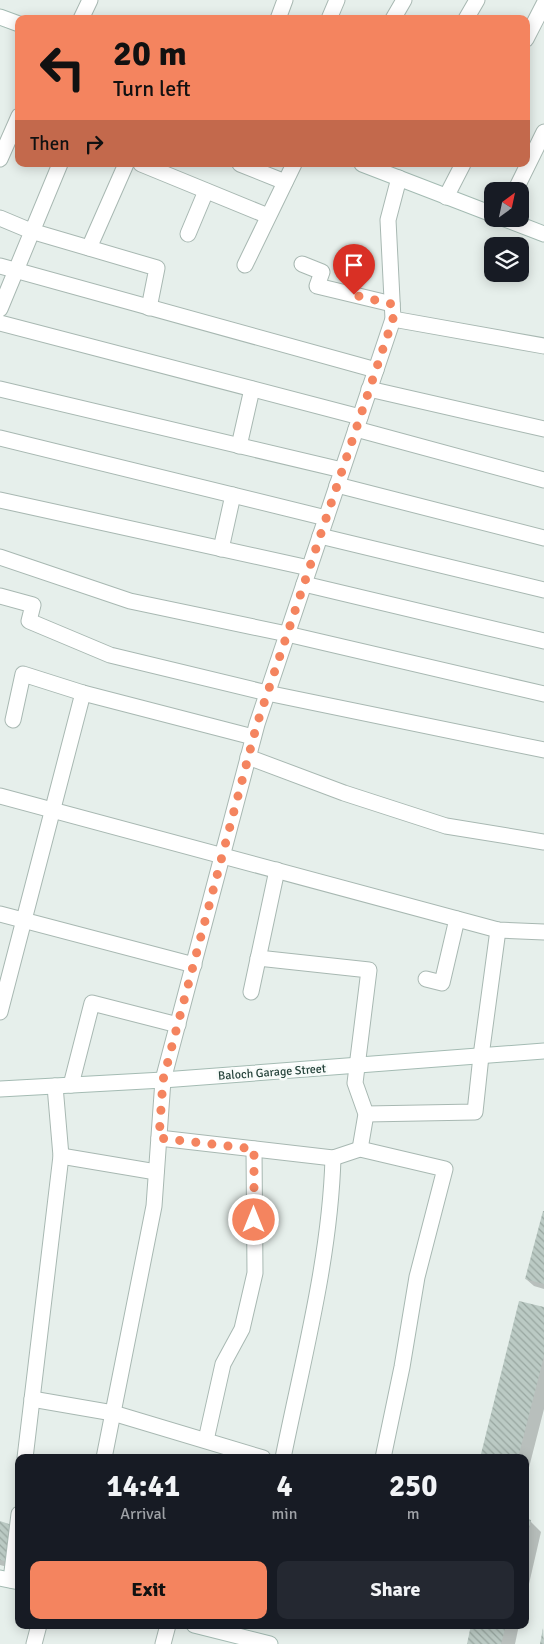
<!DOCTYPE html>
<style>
body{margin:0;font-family:Signika,sans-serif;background:#242831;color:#f1f3f6;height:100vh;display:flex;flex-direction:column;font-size:19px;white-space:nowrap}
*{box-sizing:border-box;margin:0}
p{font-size:16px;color:#9ea1a6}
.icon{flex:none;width:28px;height:28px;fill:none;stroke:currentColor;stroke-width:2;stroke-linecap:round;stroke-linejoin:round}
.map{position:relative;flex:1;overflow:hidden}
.sheet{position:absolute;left:15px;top:1454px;width:514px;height:175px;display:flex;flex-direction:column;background:#171b24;border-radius:10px;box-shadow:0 2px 12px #0003}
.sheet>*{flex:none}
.hud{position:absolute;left:15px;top:15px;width:515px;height:152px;border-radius:10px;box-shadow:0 2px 12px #0003;background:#f4845f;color:#111;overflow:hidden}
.needle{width:32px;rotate:33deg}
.tools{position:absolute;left:484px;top:182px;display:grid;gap:10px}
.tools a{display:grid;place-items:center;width:45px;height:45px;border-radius:10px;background:#171b24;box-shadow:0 2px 12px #0003;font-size:25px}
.pin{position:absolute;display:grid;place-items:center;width:42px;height:42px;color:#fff;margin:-51px -21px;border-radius:50% 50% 50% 0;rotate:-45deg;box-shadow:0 0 5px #0007}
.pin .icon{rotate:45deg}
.me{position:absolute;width:55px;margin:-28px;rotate:0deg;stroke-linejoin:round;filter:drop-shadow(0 0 4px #0008)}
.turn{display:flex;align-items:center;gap:18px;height:105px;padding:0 15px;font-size:22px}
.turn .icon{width:65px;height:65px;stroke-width:2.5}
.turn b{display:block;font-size:35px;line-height:42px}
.then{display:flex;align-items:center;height:48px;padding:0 15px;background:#0003;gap:10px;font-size:19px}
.eta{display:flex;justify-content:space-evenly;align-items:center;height:85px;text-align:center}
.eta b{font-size:30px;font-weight:800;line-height:35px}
.primary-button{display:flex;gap:10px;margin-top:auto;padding:10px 15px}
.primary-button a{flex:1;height:58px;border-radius:10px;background:#f4845f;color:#111;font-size:20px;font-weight:800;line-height:58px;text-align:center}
.primary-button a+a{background:#242831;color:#f1f3f6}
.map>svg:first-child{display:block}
.shadow{fill:#0003}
.building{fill:url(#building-back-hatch)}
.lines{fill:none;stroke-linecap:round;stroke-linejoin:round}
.street-casing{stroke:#a8b8b2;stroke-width:17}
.secondary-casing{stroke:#a4bbb3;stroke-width:17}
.street{stroke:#fff;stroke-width:15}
.secondary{stroke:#fff;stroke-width:15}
.route{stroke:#f4845f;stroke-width:9;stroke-dasharray:0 16.2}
.labels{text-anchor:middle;stroke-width:5;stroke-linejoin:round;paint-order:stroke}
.street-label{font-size:12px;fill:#24423a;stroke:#f7fbf9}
</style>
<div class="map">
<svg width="544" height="1644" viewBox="0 0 544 1644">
<defs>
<pattern id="building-back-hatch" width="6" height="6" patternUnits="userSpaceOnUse" patternTransform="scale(1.25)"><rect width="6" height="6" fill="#bbcac4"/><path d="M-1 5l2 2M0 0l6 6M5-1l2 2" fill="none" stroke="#98a6a0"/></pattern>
</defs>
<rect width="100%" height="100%" fill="#e6efeb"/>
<g class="shadow">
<polygon points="544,1213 544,1289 534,1286 526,1279"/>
<polygon points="544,1308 544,1409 525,1483 525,1458 481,1458"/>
<polygon points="525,1520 530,1521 541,1532 525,1601"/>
<polygon points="0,1523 19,1570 0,1565"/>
<polygon points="472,1625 519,1625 515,1644 468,1644"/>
</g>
<g class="building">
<polygon points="543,1211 544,1211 544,1284 525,1279"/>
<polygon points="519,1301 544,1307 544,1356 518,1458 480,1458"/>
<polygon points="525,1518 531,1520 526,1541 525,1541"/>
<polygon points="0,1521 18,1527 13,1563 0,1560"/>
<polygon points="471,1625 506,1625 501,1644 467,1644"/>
<polygon points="543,1628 544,1644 540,1644"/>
</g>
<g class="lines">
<g class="street-casing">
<g id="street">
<polyline points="81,19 90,0"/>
<polyline points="278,19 285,0"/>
<polyline points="329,19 337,0"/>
<polyline points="393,19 404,0"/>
<polyline points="466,19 477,0"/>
<polyline points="526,39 544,4"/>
<polyline points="0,159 19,116"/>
<polyline points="141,164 268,216"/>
<polyline points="240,164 285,182"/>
<polyline points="515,191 544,132"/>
<polyline points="446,197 463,164"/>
<polyline points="0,218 31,231 157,268 149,308"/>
<polyline points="188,234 206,191"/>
<polyline points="89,248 126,164"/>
<polyline points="302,264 322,272 317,286 392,304"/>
<polyline points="245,265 294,164"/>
<polyline points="0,266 376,370"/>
<polyline points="0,309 60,164"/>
<polyline points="393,319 544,346"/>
<polyline points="0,323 360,417"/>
<polyline points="0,389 342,470"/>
<polyline points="369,389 544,429"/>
<polyline points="356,429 544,480"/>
<polyline points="0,438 326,518"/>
<polyline points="239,446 252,389"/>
<polyline points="337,485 544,538"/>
<polyline points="0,500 309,568"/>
<polyline points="320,536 544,590"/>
<polyline points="221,549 233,495"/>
<polyline points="0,557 130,601 287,634 544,694"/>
<polyline points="304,584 544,641"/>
<polyline points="0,596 33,605 29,621 110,655 267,693 544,750"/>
<polyline points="13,720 23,674 83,693 253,737"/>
<polyline points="248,757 344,793 446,826 544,842"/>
<polyline points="0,796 498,930 544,932"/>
<polyline points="0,914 194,965"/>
<polyline points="258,958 369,970 355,1083 366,1114 360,1149"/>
<polyline points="426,979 442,983 457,919"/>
<polyline points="251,992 277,870"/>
<polyline points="0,1012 83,693"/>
<polyline points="71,1085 92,1003 178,1025"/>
<polyline points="366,1114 475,1112 481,1056 498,930"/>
<polyline points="159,1138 333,1158 360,1149 445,1169 417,1277 402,1367 383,1458"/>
<polyline points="61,1156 156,1172"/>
<polyline points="32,1399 113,1413 263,1458"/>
<polyline points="206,1440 223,1364 242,1329 255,1273 254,1149"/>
<polyline points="25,1458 61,1156 55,1086"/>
<polyline points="104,1458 154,1206 163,1080 257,724 393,319 388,220 399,178"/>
<path d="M283,1458C303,1359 330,1259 333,1158"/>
<polyline points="11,1580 19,1514"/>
<polyline points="34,1644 39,1625"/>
<polyline points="163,1644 168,1625"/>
</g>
</g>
<g class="secondary-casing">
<g id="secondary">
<polyline points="0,17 19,24"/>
<polyline points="362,164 492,214"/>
<polyline points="505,219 544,234"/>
<polyline points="0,1089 163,1080 544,1051"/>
<polyline points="0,1578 19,1582"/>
<polyline points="194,1625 270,1644"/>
</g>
</g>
<use href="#street" class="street"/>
<use href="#secondary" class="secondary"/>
</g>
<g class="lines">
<polyline class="route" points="254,1220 254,1149 159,1138 163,1080 257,724 393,319 392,304 354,295"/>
</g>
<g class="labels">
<g class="street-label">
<text transform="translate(272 1072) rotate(-4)" y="4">Baloch Garage Street</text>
</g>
</g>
</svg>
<div class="tools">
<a><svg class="needle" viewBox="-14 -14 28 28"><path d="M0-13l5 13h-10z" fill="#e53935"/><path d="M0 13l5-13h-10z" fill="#9ea1a6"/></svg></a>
<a><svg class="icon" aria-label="layers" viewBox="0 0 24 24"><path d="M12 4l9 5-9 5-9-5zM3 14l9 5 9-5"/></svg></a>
</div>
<div class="pin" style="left:354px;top:295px;background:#d93025"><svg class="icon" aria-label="arrive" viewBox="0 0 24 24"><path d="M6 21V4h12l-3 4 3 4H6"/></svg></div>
<svg class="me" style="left:254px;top:1220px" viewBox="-20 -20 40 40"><circle r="17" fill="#f4845f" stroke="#fff" stroke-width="3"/><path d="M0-11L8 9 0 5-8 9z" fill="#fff"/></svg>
<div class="hud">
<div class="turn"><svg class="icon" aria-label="left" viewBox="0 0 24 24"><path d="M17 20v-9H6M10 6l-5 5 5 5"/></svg><div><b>20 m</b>Turn left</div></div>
<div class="then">Then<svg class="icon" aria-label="right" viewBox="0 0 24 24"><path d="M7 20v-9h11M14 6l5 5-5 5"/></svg></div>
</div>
<section class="sheet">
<div class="eta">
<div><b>14:41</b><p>Arrival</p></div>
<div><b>4</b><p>min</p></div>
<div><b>250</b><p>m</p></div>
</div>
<div class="primary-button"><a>Exit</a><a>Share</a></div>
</section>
</div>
